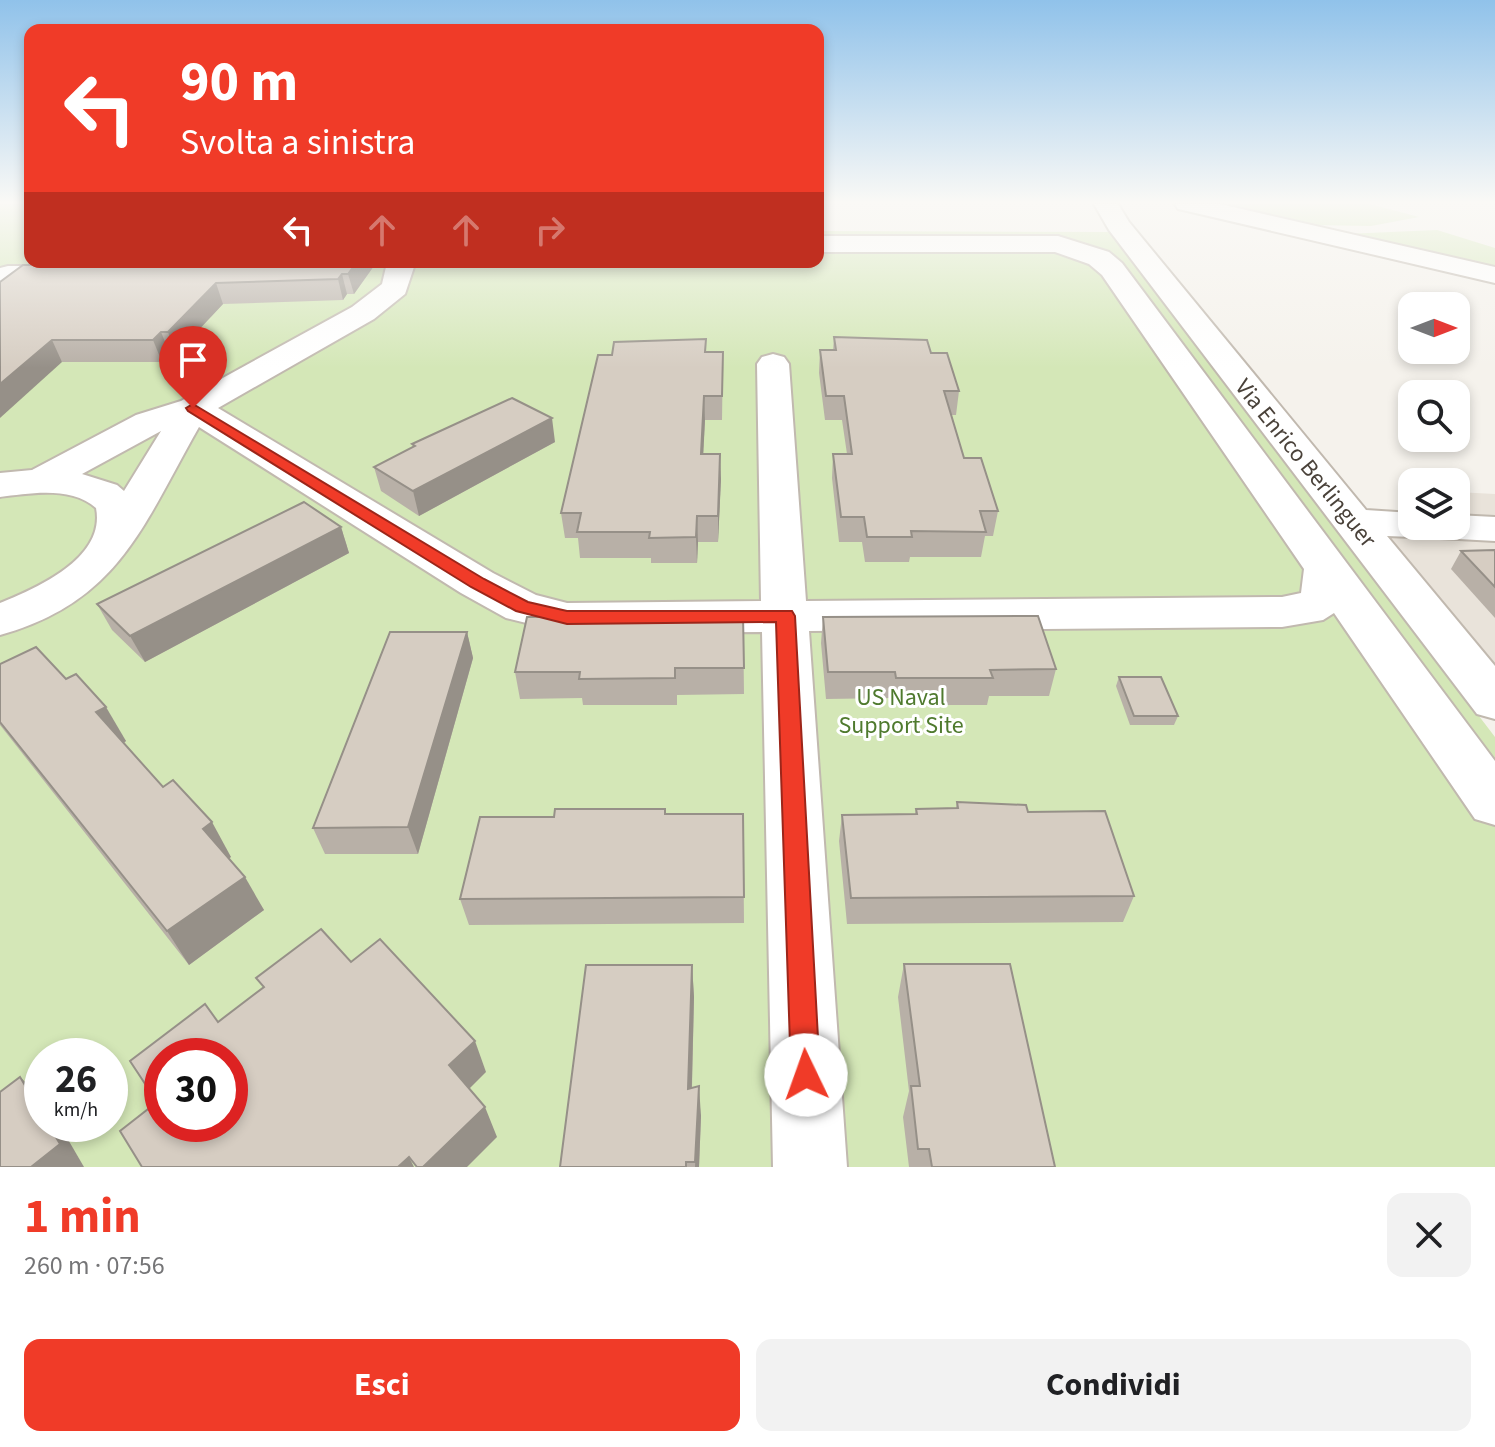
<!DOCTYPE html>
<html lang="it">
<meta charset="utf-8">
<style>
body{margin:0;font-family:"Source Sans 3",sans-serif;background:#f2f2f2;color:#202124;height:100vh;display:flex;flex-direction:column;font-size:30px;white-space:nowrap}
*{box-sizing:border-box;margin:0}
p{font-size:26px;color:#757577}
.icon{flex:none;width:44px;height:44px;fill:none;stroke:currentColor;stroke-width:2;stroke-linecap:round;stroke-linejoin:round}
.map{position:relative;height:1167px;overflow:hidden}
.sheet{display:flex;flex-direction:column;background:#fff;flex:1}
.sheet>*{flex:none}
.guide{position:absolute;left:24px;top:24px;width:800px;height:244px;border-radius:16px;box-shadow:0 4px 12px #0003;background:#f03b28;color:#fff;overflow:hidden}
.needle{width:52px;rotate:90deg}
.controls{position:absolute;left:1398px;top:292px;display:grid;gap:16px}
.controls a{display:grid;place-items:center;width:72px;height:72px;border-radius:16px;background:#fff;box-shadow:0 4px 12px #0003;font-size:40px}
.speed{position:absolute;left:24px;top:1038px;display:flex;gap:16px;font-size:40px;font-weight:700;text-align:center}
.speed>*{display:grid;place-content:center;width:104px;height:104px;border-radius:50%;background:#fff;box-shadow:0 4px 12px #0003;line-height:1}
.speed small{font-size:20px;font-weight:400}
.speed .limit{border:12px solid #d22;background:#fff;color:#111}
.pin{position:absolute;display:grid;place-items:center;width:68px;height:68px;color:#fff;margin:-82px -34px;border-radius:50% 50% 50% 0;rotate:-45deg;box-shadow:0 0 8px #0007}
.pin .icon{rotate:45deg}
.me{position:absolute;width:88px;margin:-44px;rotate:357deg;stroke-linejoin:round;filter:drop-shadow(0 0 6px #0008)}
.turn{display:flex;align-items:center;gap:28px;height:168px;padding:0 24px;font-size:36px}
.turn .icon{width:104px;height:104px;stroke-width:2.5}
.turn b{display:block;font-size:56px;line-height:68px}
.lanes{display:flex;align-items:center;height:76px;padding:0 24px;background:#0003;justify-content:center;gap:40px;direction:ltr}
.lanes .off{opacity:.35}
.round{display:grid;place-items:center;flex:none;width:84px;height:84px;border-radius:16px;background:#f2f2f2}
.summary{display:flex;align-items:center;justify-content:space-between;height:136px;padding:0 24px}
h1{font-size:48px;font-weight:700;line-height:60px;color:#f03b28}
.primary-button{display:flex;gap:16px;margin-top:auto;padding:16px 24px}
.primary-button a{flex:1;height:92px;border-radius:16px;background:#f03b28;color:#fff;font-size:32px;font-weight:700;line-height:92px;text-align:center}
.primary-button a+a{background:#f2f2f2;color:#202124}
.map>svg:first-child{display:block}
.residential{fill:#e9e3da}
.green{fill:#d4e7b7;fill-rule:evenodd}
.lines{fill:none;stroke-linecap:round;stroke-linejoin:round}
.minor-casing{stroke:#c1b9af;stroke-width:4}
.minor{fill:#fff;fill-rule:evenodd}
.wall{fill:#b8b0a7}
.shaded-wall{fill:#969088}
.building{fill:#d6cdc2;stroke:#969088;stroke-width:2;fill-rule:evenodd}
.route{fill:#f03b28;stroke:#9c261a;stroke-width:2}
.labels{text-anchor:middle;stroke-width:6;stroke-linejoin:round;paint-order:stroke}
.street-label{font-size:24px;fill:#4a423a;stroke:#fff}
.park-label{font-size:24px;fill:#4f7a2e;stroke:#fff}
</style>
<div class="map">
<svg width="1495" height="1167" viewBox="0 0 1495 1167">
<rect width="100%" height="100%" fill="#f5f2ec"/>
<polygon class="residential" points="1456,492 1495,494 1495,678 1378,532 1456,526"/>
<g class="green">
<path d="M0,204H30V262H818V231L1109,232L1495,737V1167H0ZM42,1056H110V1124H42ZM162,1056H230V1124H162Z"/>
<polygon points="1217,204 1370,204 1419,217 1371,226 1310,225"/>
<polygon points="1437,230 1495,248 1495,268 1344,234"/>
</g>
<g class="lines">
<g class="minor-casing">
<g id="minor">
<polygon points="1094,204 1118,204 1129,222 1366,510 1412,513 1412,526 1456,526 1456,515 1495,517 1495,541 1440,538 1425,534 1412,537 1387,536 1495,666 1495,719 1477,714 1109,230"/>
<polygon points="1175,204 1220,204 1495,267 1495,283 1187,211 1178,209"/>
<path d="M818,236H1058L1109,252L1122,263L1495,761V825L1475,819L1334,613L1323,620L1282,627L809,631L847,1167H773L762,632L567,633L506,618L461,593L199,427C143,525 119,602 0,635V603C37,588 106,558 96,508C72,486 30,493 0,497V473L32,470L136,415L181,401L352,307L382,284L386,267L382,262H410L414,267L405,294L374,319L218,408L493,573L536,595L567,603L761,601L757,364L762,357L773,354L784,357L789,364L806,601L1282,597L1301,593L1304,569L1102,275L1089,264L1055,252H818ZM161,431L124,491L117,485L82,474Z"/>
<path d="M137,262H171C148,294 48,282 11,282L0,285V268L8,266H128Z"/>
</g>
</g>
<use href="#minor" class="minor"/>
</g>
<g class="wall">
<polygon points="62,262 376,262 376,263 354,294 347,294 343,300 223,304 176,354 170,354 162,362 62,362 0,282 120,263"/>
<polygon points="834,337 931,353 959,391 956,415 951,415 964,458 998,511 993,536 985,536 981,557 910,557 909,562 865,562 862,542 839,542 832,478 833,454 847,454 842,420 825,420 819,373 820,350 833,350"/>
<polygon points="706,339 706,352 723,352 722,420 705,420 703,454 721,479 718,542 698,542 697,563 651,563 651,558 580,558 578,538 565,538 561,513 612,355"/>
<polygon points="555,442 419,516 381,491 374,467 413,447 412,444"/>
<polygon points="341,527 349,553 145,662 112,630 97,604"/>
<polygon points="1495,550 1495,618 1451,569 1461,551"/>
<polygon points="743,615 744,694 677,695 677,705 583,705 582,698 520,699 515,672"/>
<polygon points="823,617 1056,669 1049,696 989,696 987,705 893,705 892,698 826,699 821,643"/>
<polygon points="467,632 473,658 418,854 325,854 313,828"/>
<polygon points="0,664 66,679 126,741 124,743 163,787 231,857 229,858 264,910 189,965 0,725"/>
<polygon points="1119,677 1178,716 1174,725 1130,725 1116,686"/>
<polygon points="957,802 1028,812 1134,896 1123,922 847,924 839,841 842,815 915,814 916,809 956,808"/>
<polygon points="665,809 666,814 743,814 744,923 469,925 460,899 554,817"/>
<polygon points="904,964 1055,1167 909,1167 903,1117 909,1091 898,997"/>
<polygon points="692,965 694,997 692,1088 701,1116 699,1167 560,1167"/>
</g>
<g class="shaded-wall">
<polygon points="357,262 376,262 376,263 354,294 348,274"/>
<polygon points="342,274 347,294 343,300 338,279"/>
<polygon points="216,283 223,304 176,354 168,332"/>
<polygon points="161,332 170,354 162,362 153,340"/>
<polygon points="52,340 62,362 0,418 0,384"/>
<polygon points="704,396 705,420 702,479 701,454"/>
<polygon points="552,418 555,442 419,516 413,491"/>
<polygon points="720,454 721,479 718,542 718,516"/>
<polygon points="697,516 698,542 697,563 696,537"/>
<polygon points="341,527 349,553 145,662 130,636"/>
<polygon points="467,632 473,658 418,854 408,827"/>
<polygon points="106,707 126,741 117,747 96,712"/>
<polygon points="212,822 231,857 222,863 203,829"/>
<polygon points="245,877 264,910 189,965 167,931"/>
<polygon points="692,965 694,997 691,1119 688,1089"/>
<polygon points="475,1041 486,1072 462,1096 449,1065"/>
<polygon points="20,1077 42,1098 42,1114"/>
<polygon points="699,1086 701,1116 699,1167 695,1167"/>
<polygon points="485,1107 497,1137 467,1167 423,1167"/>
<polygon points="48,1124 59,1124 84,1167 31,1167"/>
<polygon points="409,1157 414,1167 398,1167"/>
</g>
<g class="building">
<polygon points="124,262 357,262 348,274 342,274 338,279 216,283 168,332 161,332 153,340 52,340 0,384 0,282 23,265 112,265"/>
<polygon points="834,337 927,340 931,353 947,353 959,391 944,391 964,458 981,458 998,511 980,511 986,532 911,531 912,537 867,537 864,517 841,517 833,454 852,454 844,396 826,396 820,350 836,350"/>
<polygon points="706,339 705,352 723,352 722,396 704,396 701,454 720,454 718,516 697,516 696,537 649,538 650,532 577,532 581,513 561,513 598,355 612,355 614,342"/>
<polygon points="512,398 552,418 413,491 374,467 415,446 412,444"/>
<polygon points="304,502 341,527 130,636 97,604"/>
<polygon points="1495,550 1495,587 1461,551"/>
<polygon points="743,615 744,668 675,668 675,678 579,679 580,672 515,672 527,617"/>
<polygon points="1038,616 1056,669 990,670 993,678 896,678 895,672 828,672 823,617"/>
<polygon points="390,632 467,632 408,827 313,828"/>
<polygon points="36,647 66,679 76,674 106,707 96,712 163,787 173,780 212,822 203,829 245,877 167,931 0,722 0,664"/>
<polygon points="1119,677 1161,677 1178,716 1134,716"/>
<polygon points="957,802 1026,805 1028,812 1105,811 1134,896 851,898 842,815 917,814 916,809 958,808"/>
<polygon points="555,809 665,809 665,814 743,814 744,897 460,899 480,817 554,817"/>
<path d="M321,929L351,962L380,939L475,1041L449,1065L485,1107L423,1167H417L409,1157L398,1167H142L120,1131L157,1102L130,1061L205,1004L218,1022L264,987L256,978ZM162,1056H230V1124H162Z"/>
<polygon points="904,964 1010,964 1055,1167 932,1167 929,1149 918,1149 911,1086 920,1086"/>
<polygon points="586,965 692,965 688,1089 699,1086 695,1162 686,1162 686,1167 560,1167"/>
<polygon points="20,1077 42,1114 42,1124 48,1124 60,1144 31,1167 0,1167 0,1092"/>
</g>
<linearGradient id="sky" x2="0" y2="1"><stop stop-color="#90c2ea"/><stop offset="0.55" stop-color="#faf9f6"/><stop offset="1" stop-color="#faf9f6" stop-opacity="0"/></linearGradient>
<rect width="1495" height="368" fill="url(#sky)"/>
<polygon class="route" points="193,404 484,579 528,602 567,611 792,611 795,616 820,1075 816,1085 806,1090 795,1085 791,1075 776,622 567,624 516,611 471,587 188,411 186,408"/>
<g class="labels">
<g class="street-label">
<text transform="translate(1306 463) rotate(51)" y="8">Via Enrico Berlinguer</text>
</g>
<g class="park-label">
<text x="901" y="705">US Naval<tspan x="901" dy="28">Support Site</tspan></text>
</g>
</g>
</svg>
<div class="controls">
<a><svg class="needle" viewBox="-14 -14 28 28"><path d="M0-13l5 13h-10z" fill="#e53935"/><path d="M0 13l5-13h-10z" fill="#757577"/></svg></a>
<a><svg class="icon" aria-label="search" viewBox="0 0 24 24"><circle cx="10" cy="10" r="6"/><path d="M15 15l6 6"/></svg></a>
<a><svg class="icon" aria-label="layers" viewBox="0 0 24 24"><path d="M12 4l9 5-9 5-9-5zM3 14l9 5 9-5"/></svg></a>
</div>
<div class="speed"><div>26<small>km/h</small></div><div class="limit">30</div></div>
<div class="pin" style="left:193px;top:408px;background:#d93025"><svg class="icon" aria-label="arrive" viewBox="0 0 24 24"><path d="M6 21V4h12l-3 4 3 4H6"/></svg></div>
<svg class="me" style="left:806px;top:1075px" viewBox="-20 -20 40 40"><circle r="19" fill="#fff"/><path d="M0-13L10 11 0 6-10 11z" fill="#f03b28"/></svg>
<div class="guide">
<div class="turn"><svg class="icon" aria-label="left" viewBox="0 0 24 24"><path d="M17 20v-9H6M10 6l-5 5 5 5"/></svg><div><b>90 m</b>Svolta a sinistra</div></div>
<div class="lanes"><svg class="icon" aria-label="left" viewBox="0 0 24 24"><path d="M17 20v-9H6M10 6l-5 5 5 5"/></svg><svg class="icon off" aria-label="ahead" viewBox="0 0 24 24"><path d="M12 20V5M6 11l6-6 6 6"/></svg><svg class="icon off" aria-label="ahead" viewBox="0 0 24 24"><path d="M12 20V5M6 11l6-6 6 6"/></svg><svg class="icon off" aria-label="right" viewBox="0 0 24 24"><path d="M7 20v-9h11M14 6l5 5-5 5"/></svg></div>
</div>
</div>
<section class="sheet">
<div class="summary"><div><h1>1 min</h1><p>260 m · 07:56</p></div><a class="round"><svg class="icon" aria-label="close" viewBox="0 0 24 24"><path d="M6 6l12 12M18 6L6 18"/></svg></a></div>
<div class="primary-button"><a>Esci</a><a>Condividi</a></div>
</section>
